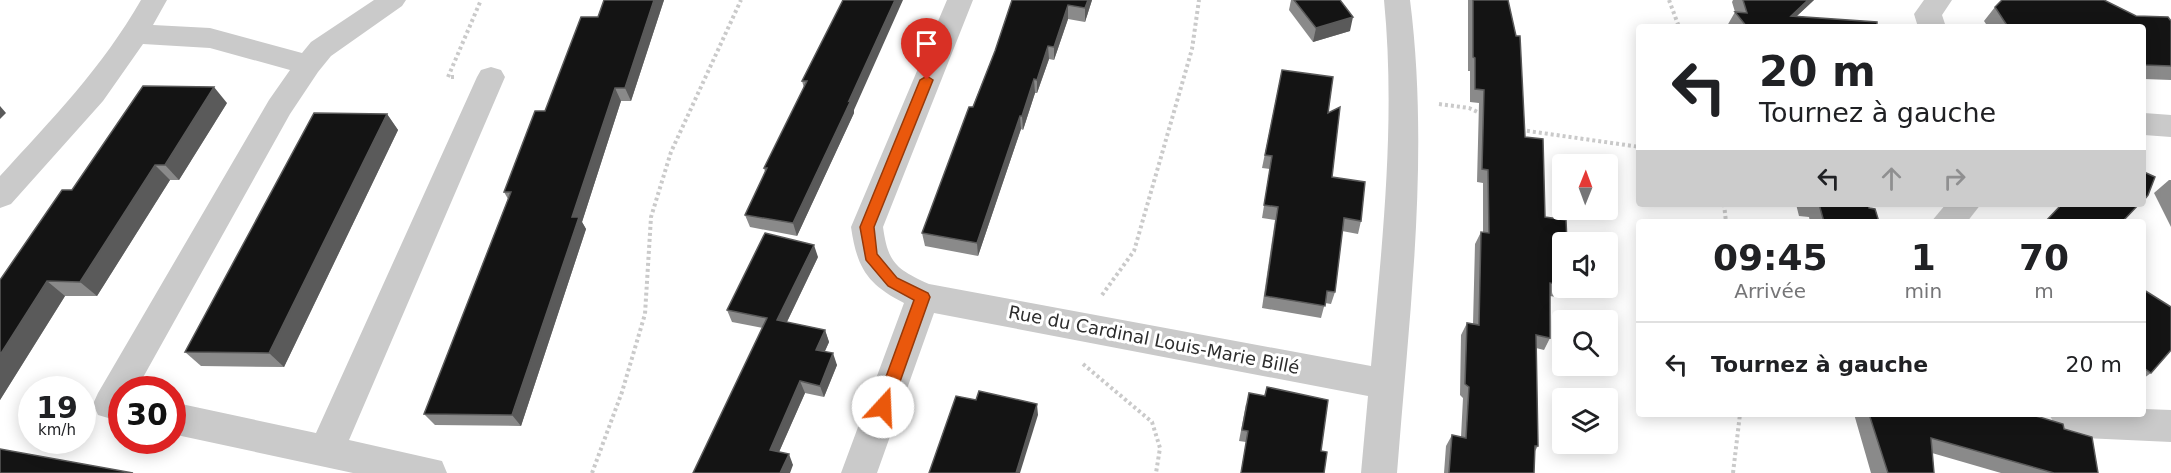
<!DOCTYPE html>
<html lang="fr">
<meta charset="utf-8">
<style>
body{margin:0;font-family:"DejaVu Sans",sans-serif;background:#f2f2f2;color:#202124;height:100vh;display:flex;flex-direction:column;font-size:22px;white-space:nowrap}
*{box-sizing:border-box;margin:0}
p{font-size:20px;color:#757577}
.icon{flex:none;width:33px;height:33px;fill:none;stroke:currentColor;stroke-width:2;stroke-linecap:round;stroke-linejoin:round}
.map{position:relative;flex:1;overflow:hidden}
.sheet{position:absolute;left:1636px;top:219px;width:510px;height:198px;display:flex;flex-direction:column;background:#fff;border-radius:6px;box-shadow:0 3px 15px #0003}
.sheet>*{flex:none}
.banner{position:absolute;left:1636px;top:24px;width:510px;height:183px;border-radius:6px;box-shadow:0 3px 15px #0003;background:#fff;color:#202124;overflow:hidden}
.needle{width:39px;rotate:1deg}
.fabs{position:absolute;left:1552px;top:154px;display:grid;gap:12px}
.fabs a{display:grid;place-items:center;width:66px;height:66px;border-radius:6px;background:#fff;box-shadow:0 3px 15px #0003;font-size:30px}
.speed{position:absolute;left:18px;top:376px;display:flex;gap:12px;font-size:30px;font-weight:700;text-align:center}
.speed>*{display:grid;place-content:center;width:78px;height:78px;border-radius:50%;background:#fff;box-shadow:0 3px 15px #0003;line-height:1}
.speed small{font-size:15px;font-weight:400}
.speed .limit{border:9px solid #d22;background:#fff;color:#111}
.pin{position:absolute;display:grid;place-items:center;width:51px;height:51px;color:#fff;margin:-62px -26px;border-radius:50% 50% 50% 0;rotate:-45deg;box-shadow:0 0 6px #0007}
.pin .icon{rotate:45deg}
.me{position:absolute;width:66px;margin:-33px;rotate:20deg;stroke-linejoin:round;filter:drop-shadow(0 0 4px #0008)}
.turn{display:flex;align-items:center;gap:21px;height:126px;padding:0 24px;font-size:27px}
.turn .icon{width:78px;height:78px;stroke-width:2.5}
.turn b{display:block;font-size:42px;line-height:51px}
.lanes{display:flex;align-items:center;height:57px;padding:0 24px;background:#0003;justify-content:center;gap:30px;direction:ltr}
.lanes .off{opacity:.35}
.eta{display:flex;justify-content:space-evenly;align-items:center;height:102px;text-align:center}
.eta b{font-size:36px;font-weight:600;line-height:42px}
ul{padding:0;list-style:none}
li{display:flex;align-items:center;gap:18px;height:84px;padding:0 24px;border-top:2px solid #e0e0e0}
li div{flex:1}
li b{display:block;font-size:22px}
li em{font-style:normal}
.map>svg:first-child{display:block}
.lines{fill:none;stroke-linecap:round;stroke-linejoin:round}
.path{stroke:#cacaca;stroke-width:4;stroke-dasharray:3 3;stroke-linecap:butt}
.minor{fill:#cacaca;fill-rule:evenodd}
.wall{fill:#8a8a8a}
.shaded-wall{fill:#5a5a5a}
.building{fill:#141414;stroke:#5a5a5a;stroke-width:1.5}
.route{fill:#ea580c;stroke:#983908;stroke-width:1.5}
.labels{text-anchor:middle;stroke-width:6;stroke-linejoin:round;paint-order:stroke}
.street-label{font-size:18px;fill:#2d2d2d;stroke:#fff}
</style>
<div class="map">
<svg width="2171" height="473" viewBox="0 0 2171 473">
<rect width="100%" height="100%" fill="#fff"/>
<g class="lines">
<g class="path">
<polyline points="1669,0 1679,27"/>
<polyline points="454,77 448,77 481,0"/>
<polyline points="1439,104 1469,108 1484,115"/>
<polyline points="1521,130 1640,147"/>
<polyline points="1724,204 1726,222"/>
<polyline points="1102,295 1134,251 1192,49 1199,0"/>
<polyline points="1083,364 1152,422 1160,448 1156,473"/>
<polyline points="592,473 622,392 645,314 651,217 671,152 741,0"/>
<polyline points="1733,473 1740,414"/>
</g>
<g class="minor">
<path d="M141,0H167L153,25L210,28L302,53L311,42L374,0H406L402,6L331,56L318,72L290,114L136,390H122V422L98,415L93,404L98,393L269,100L290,70L210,48L143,44L103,101L11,204L0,208V176C52,119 102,68 141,0Z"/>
<path d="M947,0H973L883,227C888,263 896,269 929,284L1371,366C1382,244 1396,123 1384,0H1410C1430,157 1409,316 1397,473H1361L1368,396L934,313L877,473H841L904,303C867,284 857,268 851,227Z"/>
<polygon points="1924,0 1952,0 1942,15 1946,27 1918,27 1914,14"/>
<polygon points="491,67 501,70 505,77 349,440 442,461 447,473 353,473 172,434 172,402 316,433 477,77 481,70"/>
<polygon points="2144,113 2171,115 2171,137 2144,135"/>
<polygon points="1946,204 1981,204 1967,222 1931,222"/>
<polygon points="2144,409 2171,410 2171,442 2084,438 2055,425 2049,414 2144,414"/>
</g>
</g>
<g class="wall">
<polygon points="604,0 664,0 631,101 621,101 582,222 586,229 521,426 435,425 424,414 508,199 504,192 545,111 598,17"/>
<polygon points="843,0 854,113 797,236 750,227 745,215 765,172 764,168 804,88 802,81"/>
<polygon points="1012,0 1092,0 1085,22 1068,19 1054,60 1049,59 1037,93 1035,93 1023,130 1021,129 978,256 925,246 922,233 995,51"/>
<polygon points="1291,0 1340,0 1350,31 1313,42 1289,10"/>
<polygon points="1468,0 1508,0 1525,137 1545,217 1563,243 1563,288 1568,288 1562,298 1550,296 1550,338 1544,350 1536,348 1538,446 1535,451 1534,473 1444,473 1446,446 1452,435 1461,437 1463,398 1460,395 1461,335 1467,323 1473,324 1475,244 1481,232 1483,232 1483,183 1477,182 1479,103 1470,102 1470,71 1468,71"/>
<polygon points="1733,0 1814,0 1797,16 1886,27 1728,27 1727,26 1735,12 1732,2"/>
<polygon points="1995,7 2136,16 2171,21 2171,80 2144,79 2144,27 1988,27 1984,21"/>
<polygon points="1282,70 1328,113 1332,177 1361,221 1358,234 1342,231 1335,292 1331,304 1325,303 1321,318 1262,308 1275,220 1262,218 1270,169 1262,168"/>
<polygon points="227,103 179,180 170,180 97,296 65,296 0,400 0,280 72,190"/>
<polygon points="387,114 398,130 284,367 201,366 185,352"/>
<polygon points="2169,180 2171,180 2171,227 2154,193"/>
<polygon points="1796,204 1868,204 1869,208 1879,222 1810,222 1809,217 1799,216"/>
<polygon points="818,257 787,322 825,330 829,342 825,351 837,365 824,397 805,393 779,452 793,465 693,473 763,328 732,322 727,310"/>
<polygon points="2144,290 2151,373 2144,378"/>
<polygon points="1267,387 1321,451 1324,473 1241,473 1246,442 1239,441 1246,404 1264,396"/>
<polygon points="1854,414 2029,414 2064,429 2098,473 2001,473 1932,453 1934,473 1871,473"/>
</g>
<g class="shaded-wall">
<polygon points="654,0 664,0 631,101 625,88"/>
<polygon points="895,0 903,0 854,110 854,113 797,236 793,223"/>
<polygon points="1088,0 1092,0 1085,22 1085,8"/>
<polygon points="1808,0 1814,0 1785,27 1791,16"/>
<polygon points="1068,5 1068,19 1054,60 1054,47"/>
<polygon points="1353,17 1350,31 1313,42 1316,28"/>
<polygon points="1048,46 1049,59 1037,93 1037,80"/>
<polygon points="1034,79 1035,93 1023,130 1022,116"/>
<polygon points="214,87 227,103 179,180 165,165"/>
<polygon points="615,88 621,101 582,222 586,229 521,426 512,415 572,217"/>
<polygon points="0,106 6,113 0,119"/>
<polygon points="387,114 398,130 284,367 269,353"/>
<polygon points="1020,116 1021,129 978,256 977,243"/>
<polygon points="155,165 170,180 97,296 80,282"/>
<polygon points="814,245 818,257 782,332 777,320"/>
<polygon points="47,281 65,296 0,400 0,355"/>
<polygon points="825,330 829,342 820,362 816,350"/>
<polygon points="833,353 837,365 824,397 820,386"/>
<polygon points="800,381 805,393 775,461 770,450"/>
<polygon points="1037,404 1038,415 1020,473 1016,473"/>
<polygon points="789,454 793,465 790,473 780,473"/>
</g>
<g class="building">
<polygon points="604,0 654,0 625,88 615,88 572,217 579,217 512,415 424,414 511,192 504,192 535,111 545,111 581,17 598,17"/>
<polygon points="843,0 895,0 849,101 851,100 793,223 745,215 767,168 764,168 807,81 802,81"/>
<polygon points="1012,0 1088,0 1085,8 1068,5 1054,47 1048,46 1037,80 1034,79 1022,116 1020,116 977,243 922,233 969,107 973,107 995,51"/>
<polygon points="1294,0 1340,0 1353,17 1316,28"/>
<polygon points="1473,0 1508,0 1516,36 1520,36 1525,137 1543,139 1545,217 1566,220 1567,243 1563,243 1563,285 1550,283 1550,338 1536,335 1538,446 1535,446 1534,473 1449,473 1452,435 1466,438 1469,387 1465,384 1467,323 1479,325 1481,232 1489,233 1488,170 1482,169 1484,90 1475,89 1475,58 1473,57"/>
<polygon points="1743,0 1808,0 1791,16 1877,22 1877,26 1886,27 1747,27 1735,12 1747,13"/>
<polygon points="2002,0 2104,0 2136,16 2168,17 2171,21 2171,66 2144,65 2144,27 2008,27 1995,7"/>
<polygon points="1282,70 1333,77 1328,113 1340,107 1332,177 1365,182 1361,221 1344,218 1335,292 1327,291 1325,306 1265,296 1278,207 1264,205 1272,156 1265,155"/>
<polygon points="143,86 214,87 165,165 155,165 80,282 47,281 0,355 0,280 62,190 72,190"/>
<polygon points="314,113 387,114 269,353 185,352"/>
<polygon points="2144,172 2155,177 2148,195 2144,200"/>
<polygon points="1815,204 1868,204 1869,208 1875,209 1879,222 1824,222 1819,204"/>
<polygon points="2062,204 2139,204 2122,222 2045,222"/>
<polygon points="765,233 814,245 777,320 825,330 816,350 833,353 820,386 800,381 770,450 789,454 780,473 693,473 767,318 727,310"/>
<polygon points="2144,290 2171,307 2171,350 2151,373 2144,368"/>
<polygon points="1267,387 1328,400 1321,451 1327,452 1324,473 1241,473 1248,431 1242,430 1249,393 1265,396"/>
<polygon points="979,391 1037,404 1016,473 929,473 956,396 976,400"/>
<polygon points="1869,414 2029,414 2063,424 2064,429 2092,437 2098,473 2054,473 1931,438 1934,473 1888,473"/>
<polygon points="0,449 133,473 0,473"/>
</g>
<polygon class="route" points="927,76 933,80 874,227 877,254 897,278 928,293 930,297 891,407 883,414 875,407 914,300 888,286 866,260 860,227 920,80"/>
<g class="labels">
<g class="street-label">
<text transform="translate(1154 340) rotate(11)" y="6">Rue du Cardinal Louis-Marie Billé</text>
</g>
</g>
</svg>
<div class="fabs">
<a><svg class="needle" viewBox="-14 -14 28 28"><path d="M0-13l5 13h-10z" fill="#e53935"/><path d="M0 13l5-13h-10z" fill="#757577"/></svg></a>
<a><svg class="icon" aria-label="sound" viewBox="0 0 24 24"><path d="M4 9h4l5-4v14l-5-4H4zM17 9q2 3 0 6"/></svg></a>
<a><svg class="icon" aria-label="search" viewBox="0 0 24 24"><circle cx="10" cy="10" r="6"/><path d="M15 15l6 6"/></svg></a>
<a><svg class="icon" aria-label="layers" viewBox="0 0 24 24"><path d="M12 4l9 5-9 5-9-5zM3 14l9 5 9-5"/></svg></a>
</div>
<div class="speed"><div>19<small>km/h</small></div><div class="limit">30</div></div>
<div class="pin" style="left:927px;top:80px;background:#d93025"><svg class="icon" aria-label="arrive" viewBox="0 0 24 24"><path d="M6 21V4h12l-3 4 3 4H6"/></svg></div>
<svg class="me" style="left:883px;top:407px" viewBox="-20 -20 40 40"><circle r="19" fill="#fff"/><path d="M0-13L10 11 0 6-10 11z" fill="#ea580c"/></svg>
<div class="banner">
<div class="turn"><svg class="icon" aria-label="left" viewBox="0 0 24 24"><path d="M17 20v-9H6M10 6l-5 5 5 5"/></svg><div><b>20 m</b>Tournez à gauche</div></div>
<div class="lanes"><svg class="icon" aria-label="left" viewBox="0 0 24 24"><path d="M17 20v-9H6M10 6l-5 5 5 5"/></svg><svg class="icon off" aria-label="ahead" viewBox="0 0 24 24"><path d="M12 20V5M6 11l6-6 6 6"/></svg><svg class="icon off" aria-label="right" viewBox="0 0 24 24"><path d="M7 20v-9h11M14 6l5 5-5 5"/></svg></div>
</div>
<section class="sheet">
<div class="eta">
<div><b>09:45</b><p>Arrivée</p></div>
<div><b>1</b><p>min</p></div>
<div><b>70</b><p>m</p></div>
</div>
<ul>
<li><svg class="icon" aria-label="left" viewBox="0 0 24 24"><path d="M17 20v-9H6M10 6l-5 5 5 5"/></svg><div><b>Tournez à gauche</b></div><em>20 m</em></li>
</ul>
</section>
</div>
